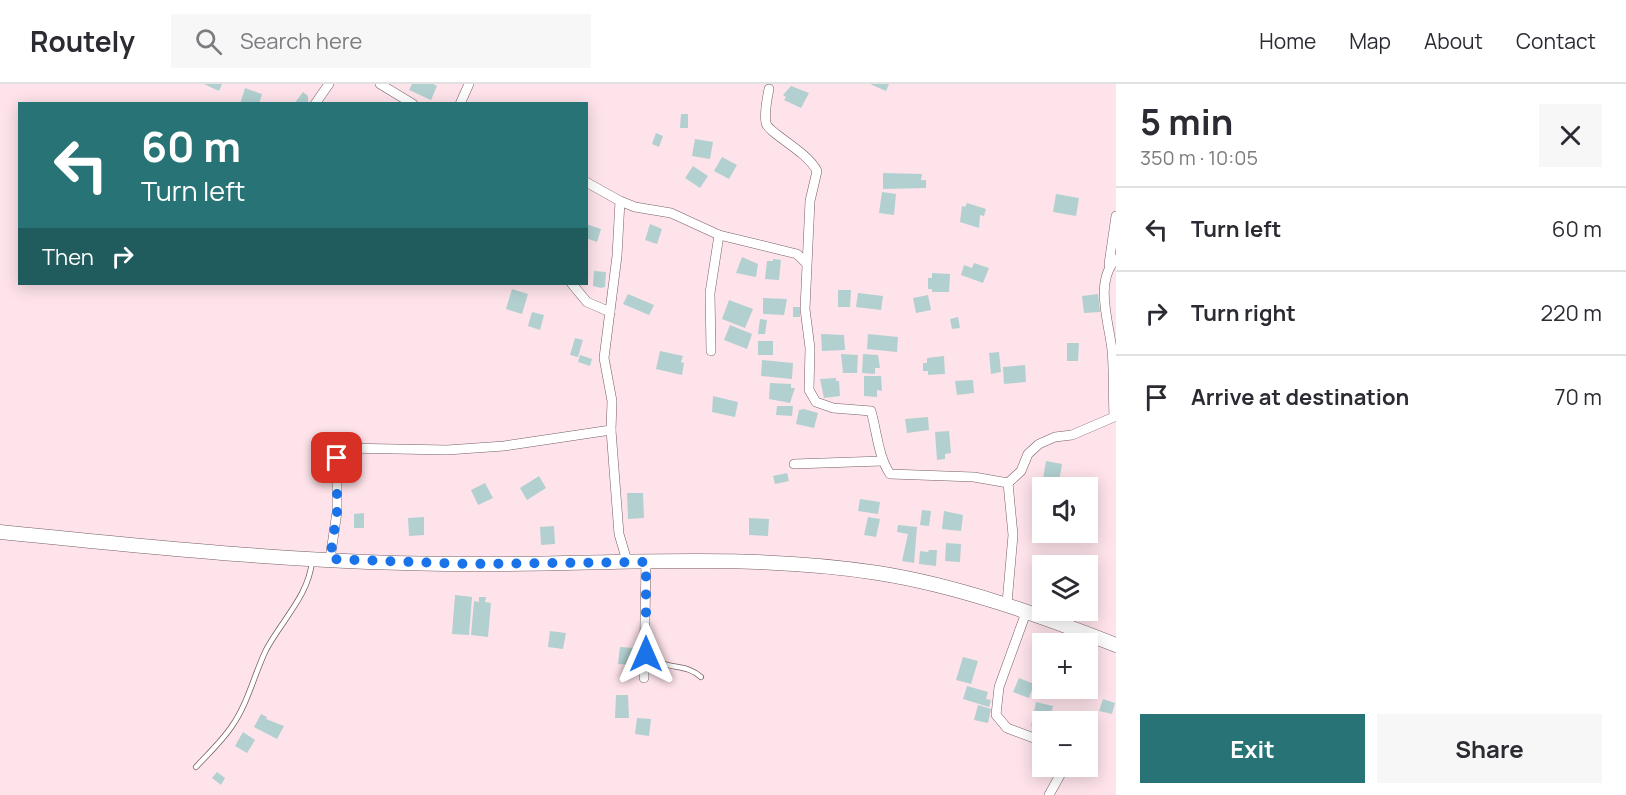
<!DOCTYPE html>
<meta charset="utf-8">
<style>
body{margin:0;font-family:Manrope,sans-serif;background:#f7f7f7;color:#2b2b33;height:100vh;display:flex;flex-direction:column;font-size:22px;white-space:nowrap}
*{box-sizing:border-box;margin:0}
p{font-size:20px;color:#7c7c81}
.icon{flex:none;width:33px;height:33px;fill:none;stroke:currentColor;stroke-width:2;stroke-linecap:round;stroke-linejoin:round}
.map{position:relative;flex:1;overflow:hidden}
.sheet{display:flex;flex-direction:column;background:#fff;width:510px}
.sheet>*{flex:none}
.banner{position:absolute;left:18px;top:18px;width:570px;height:183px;border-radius:0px;box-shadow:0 3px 15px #0003;background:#287375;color:#fff;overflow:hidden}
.buttons{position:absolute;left:1032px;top:393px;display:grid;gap:12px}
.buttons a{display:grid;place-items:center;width:66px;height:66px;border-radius:0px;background:#fff;box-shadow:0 3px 15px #0003;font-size:30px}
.pin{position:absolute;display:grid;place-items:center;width:51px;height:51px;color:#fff;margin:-26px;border-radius:12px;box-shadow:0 3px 9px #0006}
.me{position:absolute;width:66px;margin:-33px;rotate:0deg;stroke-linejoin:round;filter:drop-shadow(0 0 4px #0008)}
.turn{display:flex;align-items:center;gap:21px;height:126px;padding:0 24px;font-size:27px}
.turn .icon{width:78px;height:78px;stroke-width:2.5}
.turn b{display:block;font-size:42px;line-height:51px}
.then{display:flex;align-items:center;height:57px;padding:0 24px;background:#0003;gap:12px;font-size:22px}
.round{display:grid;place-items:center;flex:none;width:63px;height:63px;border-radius:0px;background:#f7f7f7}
.head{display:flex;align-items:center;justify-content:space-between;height:102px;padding:0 24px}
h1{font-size:36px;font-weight:700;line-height:45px}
.cta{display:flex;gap:12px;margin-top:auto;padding:12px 24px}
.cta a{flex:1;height:69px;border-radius:0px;background:#287375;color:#fff;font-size:24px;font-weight:700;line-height:69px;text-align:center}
.cta a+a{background:#f7f7f7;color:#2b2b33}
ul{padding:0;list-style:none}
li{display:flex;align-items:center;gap:18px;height:84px;padding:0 24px;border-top:2px solid #e1e1e2}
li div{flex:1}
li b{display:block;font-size:22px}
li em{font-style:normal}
header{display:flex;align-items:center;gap:36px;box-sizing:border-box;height:84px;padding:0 30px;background:#fff;border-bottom:2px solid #e1e1e2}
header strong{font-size:28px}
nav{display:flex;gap:33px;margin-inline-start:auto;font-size:21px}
.search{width:420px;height:54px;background:#f7f7f7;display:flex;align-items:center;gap:15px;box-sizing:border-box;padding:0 21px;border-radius:0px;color:#7c7c81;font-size:22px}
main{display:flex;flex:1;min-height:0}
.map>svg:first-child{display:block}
.building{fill:#b2d0d0}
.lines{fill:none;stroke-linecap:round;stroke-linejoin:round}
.lane-casing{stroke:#765f65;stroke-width:6}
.street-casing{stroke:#765f65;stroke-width:10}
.secondary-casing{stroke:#765f65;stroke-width:15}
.lane{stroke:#fff;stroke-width:4.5}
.street{stroke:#fff;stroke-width:9}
.secondary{stroke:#fff;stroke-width:14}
.route{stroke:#1a73e8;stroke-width:10;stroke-dasharray:0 18}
</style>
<header>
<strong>Routely</strong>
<div class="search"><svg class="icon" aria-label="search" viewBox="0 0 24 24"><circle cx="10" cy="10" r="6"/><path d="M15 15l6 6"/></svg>Search here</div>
<nav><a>Home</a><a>Map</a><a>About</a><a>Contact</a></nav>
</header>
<main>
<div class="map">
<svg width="1116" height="711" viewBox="0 0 1116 711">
<rect width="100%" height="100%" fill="#fee3ea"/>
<g class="building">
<polygon points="204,0 222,0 219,7"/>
<polygon points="412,0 433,0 437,2 431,16 409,6"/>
<polygon points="870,0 889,0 886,7"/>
<polygon points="791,2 809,9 801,24 784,16 786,13 783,11"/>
<polygon points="245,4 262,10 259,20 240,20"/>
<polygon points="303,8 308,12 308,20 294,20"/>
<polygon points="681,30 688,30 688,44 680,44"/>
<polygon points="656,49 663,52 659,63 652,60"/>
<polygon points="695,55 713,58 710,75 692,72"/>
<polygon points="722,73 737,81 729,95 714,87"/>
<polygon points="693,82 708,92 700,104 685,94"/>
<polygon points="883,89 922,90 921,96 926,96 926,104 883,105"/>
<polygon points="882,108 896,110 894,131 879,129"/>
<polygon points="1056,110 1079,114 1076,132 1053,128"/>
<polygon points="967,119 986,125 984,132 980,131 979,144 960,138 962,122 965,123"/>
<polygon points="586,140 601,145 597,158 586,154"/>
<polygon points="650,140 662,145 657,160 645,156"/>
<polygon points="742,173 758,180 756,193 736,189"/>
<polygon points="773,175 781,176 779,196 765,195 767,177 773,177"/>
<polygon points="974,179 989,184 983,199 961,191 964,181 972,184"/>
<polygon points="594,187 606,188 605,203 601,204 593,202"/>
<polygon points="932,189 950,190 949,208 932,208 932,205 928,205 928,194 932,194"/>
<polygon points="512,205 528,210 522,230 506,225"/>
<polygon points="838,206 851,206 850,223 838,223"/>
<polygon points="858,209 883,212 881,226 856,223"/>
<polygon points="628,210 654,221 649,231 623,220"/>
<polygon points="1098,210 1100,228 1084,229 1082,212"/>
<polygon points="928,211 931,226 916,229 913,214"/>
<polygon points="763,214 787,215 784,231 763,230"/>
<polygon points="729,216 753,225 745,244 722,235"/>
<rect x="793" y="223" width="7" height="10"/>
<polygon points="532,228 544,231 540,246 528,242"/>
<polygon points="958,233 960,244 952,245 950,235"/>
<polygon points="760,235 767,236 765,250 758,250"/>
<polygon points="730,241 752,250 747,265 724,256"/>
<polygon points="821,250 844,251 845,266 822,267"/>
<polygon points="868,250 898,253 897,268 867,265"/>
<polygon points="575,254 583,256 578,273 570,271"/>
<rect x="758" y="257" width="15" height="14"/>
<polygon points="1067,259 1079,259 1078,277 1067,277"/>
<polygon points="660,267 683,272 681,278 684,279 682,291 656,285"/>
<polygon points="999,268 1001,288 991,290 989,269"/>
<polygon points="841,270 858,271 857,289 843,289"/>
<polygon points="863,270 878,271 880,284 875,284 875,290 862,289"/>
<polygon points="580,271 592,275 590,282 578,278"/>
<polygon points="944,272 945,290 928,291 928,287 923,287 923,279 927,279 927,274"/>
<polygon points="762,276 793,279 792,295 761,292"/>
<polygon points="1025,281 1026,298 1004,300 1003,283"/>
<polygon points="864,292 881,292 882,307 877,306 877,313 864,312"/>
<polygon points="836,294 836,297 839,297 840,312 824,314 820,295"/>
<polygon points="973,296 974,309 957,311 955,297"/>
<polygon points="770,299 791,300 791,304 795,304 790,319 769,315"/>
<polygon points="713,312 738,318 735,333 712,328"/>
<polygon points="777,322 793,322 792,332 776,331"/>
<polygon points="804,325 818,329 814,344 796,340 799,326"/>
<polygon points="928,333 929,346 907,349 905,335"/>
<polygon points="949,347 951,369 945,370 945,375 937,376 935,348"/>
<polygon points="1046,377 1062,380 1058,403 1042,401"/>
<polygon points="787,389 789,397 775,400 773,392"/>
<polygon points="539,392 546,404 527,416 520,404"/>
<polygon points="485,399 493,414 478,421 471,406"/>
<polygon points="627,409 643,409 644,434 628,435"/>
<polygon points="860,415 880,418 878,430 858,427"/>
<polygon points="922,426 931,427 929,442 920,441"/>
<polygon points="944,427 963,431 961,447 942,445"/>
<polygon points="364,429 364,444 354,444 354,430"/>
<polygon points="424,433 424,451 409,452 408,434"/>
<polygon points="868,433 880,435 876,453 864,451"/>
<polygon points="749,434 769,435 768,452 749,451"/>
<polygon points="898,441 917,443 914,479 902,477 908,450 897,448"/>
<polygon points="554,442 555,460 541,461 540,443"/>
<polygon points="946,459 961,460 960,478 945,477"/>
<polygon points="929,466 937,466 936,482 919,480 920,467 928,468"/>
<polygon points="455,511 472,513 469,551 452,550"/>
<polygon points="479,513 486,513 485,518 491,519 488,553 471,551 474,517 479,518"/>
<polygon points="550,547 566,549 563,565 548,563"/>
<polygon points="620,563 634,564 633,581 618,580"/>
<polygon points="963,573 978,577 971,600 956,596"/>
<polygon points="1019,594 1034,600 1029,614 1013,608"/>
<polygon points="967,602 988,608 986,615 991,616 989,623 963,615"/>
<polygon points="616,611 628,611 629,634 615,634"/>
<polygon points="1103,615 1115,619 1112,630 1099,627"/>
<polygon points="1036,618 1053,622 1049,638 1042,638 1042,644 1031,642"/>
<polygon points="978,621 991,625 988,639 974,636"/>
<polygon points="261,630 267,633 266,635 284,642 277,655 254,643"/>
<polygon points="637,634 651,635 649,652 635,650"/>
<polygon points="243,648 255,656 247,669 235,662"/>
<polygon points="217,688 225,694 221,701 212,694"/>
</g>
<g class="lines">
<g class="lane-casing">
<g id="lane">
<path d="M646,570C667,588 685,578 701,593"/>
<path d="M196,683C208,670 222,657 232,642C248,619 254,591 266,566C282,536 309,511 312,477"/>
</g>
</g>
<g class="street-casing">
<g id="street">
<polyline points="380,0 413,20"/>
<path d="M769,5C767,15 764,28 766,39C768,49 807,67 817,87L810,117L805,225L810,264L809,306L816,318L833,324L871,327C877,348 878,372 890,390L974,393L1008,399L1013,451L1007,519"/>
<polyline points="315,20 329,0"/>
<polyline points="460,20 469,0"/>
<polyline points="586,98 620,117 617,172 604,274 612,317 611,346 619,450 627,477"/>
<polyline points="620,117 635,123 671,129 719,151 797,170 806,179"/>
<polyline points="1109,180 1116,132"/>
<polyline points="572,200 587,218 610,228"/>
<polyline points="711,267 710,209 719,151"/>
<polyline points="794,380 882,377"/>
<path d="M1008,399L1021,387L1028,370L1039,360L1055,353L1072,351L1114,333C1113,311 1114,288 1112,266C1109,238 1094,198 1116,175"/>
<polyline points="330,475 337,428 337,373 344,364 447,366 504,362 611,346"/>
<polyline points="1027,526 999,603 996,631 1007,644 1042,657"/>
<polyline points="644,594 646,478"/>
<polyline points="1049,711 1065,682"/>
</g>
</g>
<g class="secondary-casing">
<path id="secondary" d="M0,448C156,464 313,480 470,480C605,481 743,468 878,489C960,502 1039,531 1116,561"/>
</g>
<use href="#lane" class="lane"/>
<use href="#street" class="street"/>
<use href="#secondary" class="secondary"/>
</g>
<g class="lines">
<polyline class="route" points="337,374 337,428 330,475 468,480 646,478 646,570"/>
</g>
</svg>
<div class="buttons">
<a><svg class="icon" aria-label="sound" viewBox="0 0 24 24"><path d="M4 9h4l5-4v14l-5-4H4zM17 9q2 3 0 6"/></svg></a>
<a><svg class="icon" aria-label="layers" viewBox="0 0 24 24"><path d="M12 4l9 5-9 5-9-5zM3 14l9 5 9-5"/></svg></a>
<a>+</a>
<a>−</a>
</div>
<div class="pin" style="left:337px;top:374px;background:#d93025"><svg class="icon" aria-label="arrive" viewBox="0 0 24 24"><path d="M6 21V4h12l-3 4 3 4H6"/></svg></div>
<svg class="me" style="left:646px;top:570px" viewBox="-20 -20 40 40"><path d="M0-17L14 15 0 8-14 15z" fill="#1a73e8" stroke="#fff" stroke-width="4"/></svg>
<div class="banner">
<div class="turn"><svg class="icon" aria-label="left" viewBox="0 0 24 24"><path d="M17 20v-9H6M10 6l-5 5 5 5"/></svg><div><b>60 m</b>Turn left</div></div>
<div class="then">Then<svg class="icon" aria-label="right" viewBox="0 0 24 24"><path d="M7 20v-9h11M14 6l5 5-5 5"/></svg></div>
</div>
</div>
<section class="sheet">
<div class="head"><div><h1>5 min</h1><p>350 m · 10:05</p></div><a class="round"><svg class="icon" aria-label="close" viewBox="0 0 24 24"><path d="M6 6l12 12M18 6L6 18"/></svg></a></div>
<ul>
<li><svg class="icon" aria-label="left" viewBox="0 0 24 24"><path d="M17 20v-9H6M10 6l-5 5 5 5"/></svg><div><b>Turn left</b></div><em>60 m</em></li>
<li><svg class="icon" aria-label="right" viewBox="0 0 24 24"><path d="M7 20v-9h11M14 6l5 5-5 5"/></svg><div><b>Turn right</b></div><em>220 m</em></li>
<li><svg class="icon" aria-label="arrive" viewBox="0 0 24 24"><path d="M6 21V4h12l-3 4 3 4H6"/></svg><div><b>Arrive at destination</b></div><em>70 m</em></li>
</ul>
<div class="cta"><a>Exit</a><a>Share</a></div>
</section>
</main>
